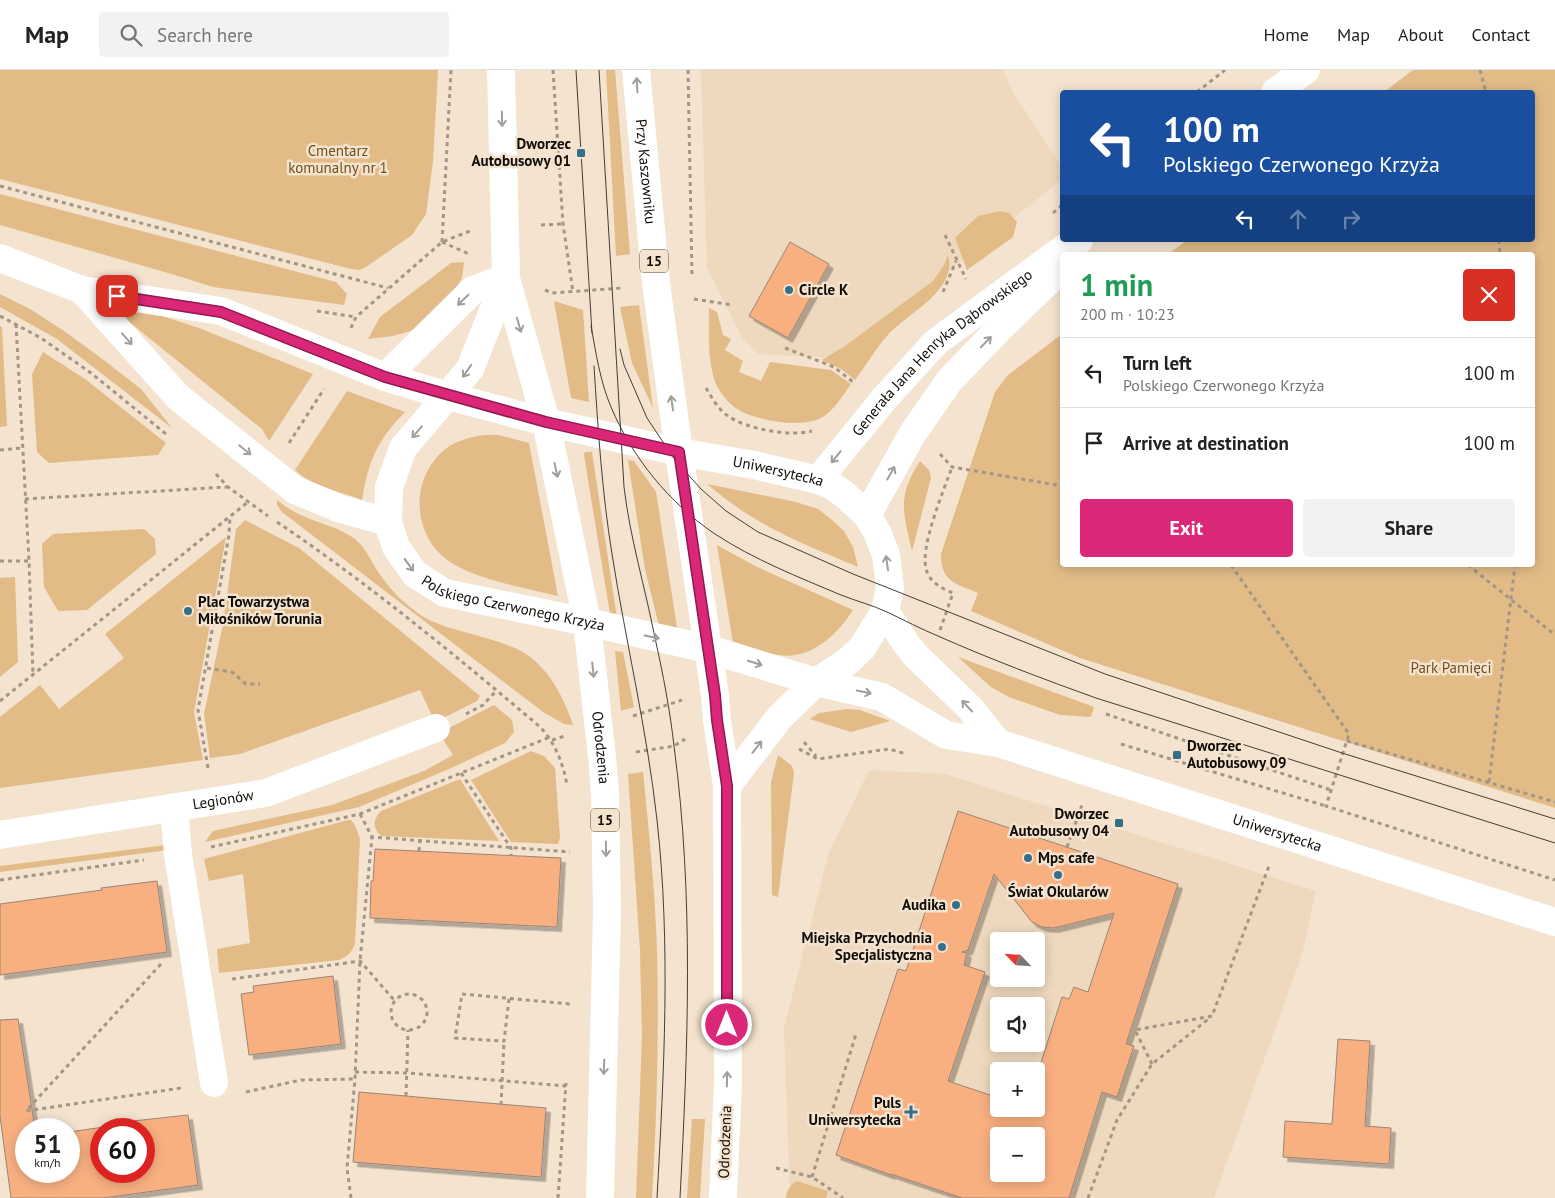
<!DOCTYPE html>
<meta charset="utf-8">
<style>
body{margin:0;font-family:"PT Sans",sans-serif;background:#f2f2f2;color:#222;height:100vh;display:flex;flex-direction:column;font-size:19px;white-space:nowrap}
*{box-sizing:border-box;margin:0}
p{font-size:16px;color:#767676}
.icon{flex:none;width:28px;height:28px;fill:none;stroke:currentColor;stroke-width:2;stroke-linecap:round;stroke-linejoin:round}
.map{position:relative;flex:1;overflow:hidden}
.sheet{position:absolute;left:1060px;top:182px;width:475px;height:315px;display:flex;flex-direction:column;background:#fff;border-radius:5px;box-shadow:0 2px 12px #0003}
.sheet>*{flex:none}
.banner{position:absolute;left:1060px;top:20px;width:475px;height:152px;border-radius:5px;box-shadow:0 2px 12px #0003;background:#1a4fa0;color:#fff;overflow:hidden}
.needle{width:32px;rotate:295deg}
.fabs{position:absolute;left:990px;top:862px;display:grid;gap:10px}
.fabs a{display:grid;place-items:center;width:55px;height:55px;border-radius:5px;background:#fff;box-shadow:0 2px 12px #0003;font-size:25px}
.speed{position:absolute;left:15px;top:1048px;display:flex;gap:10px;font-size:25px;font-weight:700;text-align:center}
.speed>*{display:grid;place-content:center;width:65px;height:65px;border-radius:50%;background:#fff;box-shadow:0 2px 12px #0003;line-height:1}
.speed small{font-size:12px;font-weight:400}
.speed .limit{border:8px solid #d22;background:#fff;color:#111}
.pin{position:absolute;display:grid;place-items:center;width:42px;height:42px;color:#fff;margin:-21px;border-radius:10px;box-shadow:0 2px 8px #0006}
.me{position:absolute;width:55px;margin:-28px;rotate:0deg;stroke-linejoin:round;filter:drop-shadow(0 0 4px #0008)}
.turn{display:flex;align-items:center;gap:18px;height:105px;padding:0 20px;font-size:22px}
.turn .icon{width:65px;height:65px;stroke-width:2.5}
.turn b{display:block;font-size:35px;line-height:42px}
.lanes{display:flex;align-items:center;height:48px;padding:0 20px;background:#0003;justify-content:center;gap:25px;direction:ltr}
.lanes .off{opacity:.35}
.round{display:grid;place-items:center;flex:none;width:52px;height:52px;border-radius:5px;background:#f2f2f2}
.head{display:flex;align-items:center;justify-content:space-between;height:85px;padding:0 20px}
h1{font-size:30px;font-weight:700;line-height:38px;color:#1e9e55}
.cta{display:flex;gap:10px;margin-top:auto;padding:10px 20px}
.cta a{flex:1;height:58px;border-radius:5px;background:#db2777;color:#fff;font-size:20px;font-weight:700;line-height:58px;text-align:center}
.cta a+a{background:#f2f2f2;color:#222}
ul{padding:0;list-style:none}
li{display:flex;align-items:center;gap:15px;height:70px;padding:0 20px;border-top:1px solid #e0e0e0}
li div{flex:1}
li b{display:block;font-size:19px}
li em{font-style:normal}
header{display:flex;align-items:center;gap:30px;box-sizing:border-box;height:70px;padding:0 25px;background:#fff;border-bottom:1px solid #e0e0e0}
header strong{font-size:24px}
nav{display:flex;gap:28px;margin-inline-start:auto;font-size:18px}
.search{width:350px;height:45px;background:#f2f2f2;display:flex;align-items:center;gap:12px;box-sizing:border-box;padding:0 18px;border-radius:5px;color:#767676;font-size:19px}
.map>svg:first-child{display:block}
.built{fill:#eed9be;fill-rule:evenodd}
.green{fill:#e2bb87}
.building{fill:#f9b081;stroke:#998477;fill-rule:evenodd;filter:url(#shadow)}
.lines{fill:none;stroke-linecap:round;stroke-linejoin:round}
.path{stroke:#a29687;stroke-width:3;stroke-dasharray:4 4;stroke-linecap:butt}
.minor{stroke:#fff;stroke-width:28}
.tertiary{stroke:#fff;stroke-width:28}
.primary{stroke:#fff;stroke-width:28}
.tram{stroke:#453e35;stroke-width:1}
.oneway{stroke:#a09e9b}
.route-casing{stroke:#8e194d;stroke-width:12}
.route{stroke:#db2777;stroke-width:9}
.poi-dot{fill:#366d88;stroke:#f3e3cf;stroke-width:2}
.labels{text-anchor:middle;stroke-width:5;stroke-linejoin:round;paint-order:stroke}
.shield{fill:#f3e3cf;stroke:#554c42;stroke-width:1}
.shield-label{font-size:14px;font-weight:bold;fill:#110c06}
.poi-label{font-size:15px;font-weight:bold;fill:#110c06;stroke:#f3e3cf;text-anchor:end}
.park-label{font-size:15px;fill:#714f1b;stroke:#f3e3cf}
.street-label{font-size:15px;fill:#110c06;stroke:#f3e3cf}
</style>
<header>
<strong>Map</strong>
<div class="search"><svg class="icon" aria-label="search" viewBox="0 0 24 24"><circle cx="10" cy="10" r="6"/><path d="M15 15l6 6"/></svg>Search here</div>
<nav><a>Home</a><a>Map</a><a>About</a><a>Contact</a></nav>
</header>
<div class="map">
<svg width="1555" height="1128" viewBox="0 0 1555 1128">
<defs>
<filter id="shadow"><feDropShadow dx="4.5" dy="4.5" stdDeviation="0" flood-color="#0004"/></filter>
</defs>
<rect width="100%" height="100%" fill="#f3e3cf"/>
<g class="built">
<polygon points="701,0 1003,0 1011,19 1059,93 1062,101 1062,109 865,269 835,288 759,284 742,268 707,198"/>
<path d="M869,700L945,704L1316,821L1302,885L1214,1128H790L784,958L828,785ZM999,871H1036V909H999ZM999,936H1036V974H999ZM999,1001H1036V1039H999ZM999,1066H1036V1104H999Z"/>
</g>
<g class="green">
<polygon points="0,0 438,0 433,91 426,144 412,165 366,197 359,200 351,199 0,109"/>
<polygon points="606,0 615,0 630,184 616,186"/>
<path d="M1413,0H1555V738L1080,588L971,541L978,523C955,513 941,512 941,484L995,322L1008,305L1062,264V495H1532V185H1167L1187,170H1532V22H1384Z"/>
<polygon points="0,124 336,212 347,224 344,235 213,217 175,205 0,155"/>
<polygon points="1000,141 1009,143 1017,152 1013,167 967,200 955,168 978,146"/>
<path d="M948,185C958,221 907,243 887,266C875,279 866,296 855,310L841,299L822,290L845,276L933,211L944,195Z"/>
<polygon points="464,192 462,208 456,218 417,259 393,266 368,269 380,247 451,193"/>
<polygon points="0,224 30,239 64,261 101,288 141,319 172,358 57,269 0,237"/>
<polygon points="554,231 583,240 589,332 571,328"/>
<polygon points="639,235 653,338 632,293 620,237"/>
<polygon points="135,237 199,258 313,304 269,371 262,359 128,251 124,243 128,238"/>
<path d="M709,238L717,242L723,265L731,269L725,280L743,291L739,302L761,311L770,292L831,300L851,314C843,325 834,341 821,348C800,358 762,351 742,342C731,336 721,325 716,314C707,291 709,262 709,238Z"/>
<polygon points="0,256 2,257 7,356 0,357"/>
<polygon points="43,282 85,309 166,373 158,385 49,393 37,382 32,304"/>
<path d="M347,321L405,342C377,370 368,392 362,430C340,421 312,417 295,400Z"/>
<path d="M484,365H498L529,373L558,526C525,518 472,509 446,489C410,461 411,404 448,377C459,370 471,367 484,365Z"/>
<polygon points="585,382 592,382 617,548 610,544 584,385"/>
<polygon points="628,390 634,391 656,422 678,564 660,560 645,499"/>
<path d="M920,391L929,400L931,408L912,481C903,441 897,427 920,391Z"/>
<path d="M707,414L796,432L818,439L832,450L844,461L853,477L858,497C816,479 771,462 734,435C725,429 716,421 707,414Z"/>
<path d="M277,430C285,436 293,442 303,446C320,454 339,457 355,469C367,479 372,494 381,506C392,522 406,535 422,546C435,554 453,559 468,563C485,568 503,572 519,580C547,594 564,627 573,655L564,654L543,642L282,442L277,435Z"/>
<polygon points="245,450 299,478 480,626 477,631 435,652 420,620 240,684 210,688 204,644 223,554 236,459"/>
<polygon points="144,459 155,469 156,484 87,540 58,541 44,517 42,474 53,464"/>
<polygon points="226,467 194,642 203,690 0,718 0,647 40,615 59,639 124,588 105,564"/>
<path d="M717,475L755,496L853,540C837,565 811,590 778,585C763,583 748,577 733,573Z"/>
<polygon points="15,507 18,592 0,607 0,508"/>
<polygon points="615,581 623,582 634,637 621,641"/>
<polygon points="958,587 1094,637 1091,647 1060,645 1009,627 991,617"/>
<polygon points="494,635 512,650 514,662 505,673 449,699 359,737 205,772 213,761 332,735 424,701 453,685 439,663"/>
<polygon points="847,639 860,640 890,651 851,662 810,649 819,643"/>
<polygon points="531,681 544,686 555,698 560,768 558,774 511,772 471,710"/>
<polygon points="778,685 792,696 794,703 778,827 772,825 771,712"/>
<path d="M643,702C649,761 655,821 657,880C659,963 657,1046 652,1128H636L642,966L640,880L628,704Z"/>
<path d="M460,709L499,771L381,766C372,758 373,749 381,741Z"/>
<path d="M348,750H351L355,755L360,769L355,874C352,882 347,887 339,890L219,903L217,879L250,873L243,804L209,811L204,789Z"/>
<polygon points="166,775 168,780 0,802 0,796"/>
<polygon points="692,1049 705,1049 700,1128 687,1128"/>
<path d="M797,1111L828,1121L826,1128H786C786,1121 791,1114 797,1111Z"/>
</g>
<g class="building">
<polygon points="790,172 829,194 788,268 749,246"/>
<path d="M958,741L1178,814L1126,974L1134,976L1117,1027L1102,1022L1069,1128H962L891,1104V1105L836,1085L898,899L906,901ZM994,804L1032,852L1042,857L1054,858L1114,843L1088,922L1074,917L1069,929L1062,927L1036,1008V1039H999V1028L948,1011L985,902L964,895L967,883L962,882L968,880ZM999,1066H1036V1104H999Z"/>
<polygon points="375,779 561,788 557,857 370,848 371,811 373,811"/>
<polygon points="157,811 167,882 0,905 0,834 102,820 101,818"/>
<polygon points="333,906 341,974 249,985 241,924 254,922 253,916"/>
<path d="M18,949L35,1059H26V1101H69V1062L132,1053L133,1051L188,1045L198,1115L103,1128H11L0,1046V950ZM101,1059H144V1101H101Z"/>
<polygon points="1338,969 1370,971 1365,1056 1391,1058 1389,1094 1283,1087 1285,1051 1332,1054"/>
<polygon points="359,1022 546,1038 541,1107 353,1092"/>
</g>
<g class="lines">
<g class="path">
<polyline points="553,0 563,154 573,222"/>
<polyline points="688,0 692,206"/>
<polyline points="1480,0 1486,22"/>
<polyline points="1197,22 1225,0"/>
<polyline points="0,116 388,218"/>
<polyline points="1053,143 1062,135"/>
<polyline points="541,155 563,154"/>
<polyline points="945,165 966,209"/>
<polyline points="1499,170 1500,185"/>
<polyline points="442,172 469,184"/>
<polyline points="442,172 451,0"/>
<polyline points="545,220 552,223 622,218"/>
<polyline points="943,222 956,191"/>
<polyline points="694,229 733,235"/>
<polyline points="317,241 356,247"/>
<polyline points="0,246 41,268 91,303 166,364"/>
<polyline points="16,254 29,491 33,605"/>
<polyline points="351,258 356,247 442,172 470,161"/>
<polyline points="785,278 834,297 853,312"/>
<path d="M706,318C712,328 718,339 728,346C746,359 791,367 812,361"/>
<polyline points="289,373 324,319"/>
<polyline points="0,380 22,378"/>
<polyline points="940,384 952,397 1062,416"/>
<polyline points="216,404 228,417 268,446"/>
<polyline points="25,429 227,417"/>
<path d="M277,452C369,514 455,585 539,656C555,672 563,693 567,715"/>
<polyline points="0,491 29,491"/>
<polyline points="1231,495 1349,664 1326,736 1555,810"/>
<polyline points="1468,495 1555,565"/>
<path d="M940,560L953,523C943,519 931,513 927,502C918,480 944,420 952,397"/>
<polyline points="207,598 232,602 246,614 260,614"/>
<polyline points="0,631 248,432"/>
<polyline points="466,644 483,635 496,621"/>
<polyline points="1106,644 1331,720"/>
<polyline points="633,646 682,630"/>
<polyline points="552,670 565,666"/>
<polyline points="1347,671 1555,732"/>
<polyline points="804,672 816,686"/>
<polyline points="1121,674 1326,736"/>
<polyline points="799,679 818,689 889,679 906,684"/>
<polyline points="636,682 674,676 685,669"/>
<polyline points="208,698 198,640 229,465 230,446"/>
<polyline points="461,703 511,778 511,786"/>
<polyline points="1489,712 1515,495"/>
<polyline points="360,744 372,767 570,782"/>
<polyline points="211,777 360,744 550,667"/>
<polyline points="1067,777 1082,735"/>
<polyline points="419,781 420,771"/>
<polyline points="0,810 144,790"/>
<polyline points="161,894 26,1041 181,1018"/>
<polyline points="232,909 360,891 395,931"/>
<circle cx="409" cy="942" r="18"/>
<polyline points="509,929 504,971 455,968 462,924 570,934"/>
<polyline points="1152,994 1135,960 1212,946 1269,796"/>
<polyline points="355,1002 408,1003 566,1016"/>
<polyline points="246,1022 301,1010 355,1009"/>
<polyline points="406,1026 408,960"/>
<polyline points="501,1035 504,971"/>
<polyline points="776,1098 812,1107 843,1128"/>
<polyline points="812,1107 856,964"/>
<polyline points="351,1128 347,1098 355,1009 360,891 372,767"/>
<polyline points="558,1128 566,1013"/>
<polyline points="1088,1128 1117,1050 1152,994 1211,947"/>
</g>
<g class="minor">
<polyline points="1275,22 1306,0"/>
<path id="s1" d="M818,410L884,329L936,272L1063,179L1079,170"/>
<polyline points="867,445 913,363 949,311 999,259 1062,198"/>
<polyline points="885,541 905,572 915,585 969,637 998,673"/>
<path id="s2" d="M816,612L882,627L946,665L998,673L1555,852"/>
<polyline points="174,737 178,784 214,1013"/>
<path id="s3" d="M0,765L266,723L436,658"/>
</g>
<g class="tertiary">
<path id="s4" d="M0,188L82,220L221,241L385,307L448,326L546,352L679,382L754,395L818,410L831,415L845,425L867,445L878,464L886,485L890,518L885,541L862,578L847,592L816,612L780,647L727,716"/>
<path id="s5" d="M506,208L470,299L403,378L389,417L388,452L396,477L415,504L445,523L587,552L709,579L816,612"/>
<polyline points="82,220 178,327 295,420 341,439 388,452"/>
<polyline points="385,307 473,220 506,208"/>
</g>
<g class="primary">
<path id="s6" d="M501,0L506,208L546,352L587,552L602,687L605,724L607,842L600,1128"/>
<path id="s7" d="M636,0L656,213L681,397L715,625L717,650L727,716L728,1012L723,1128"/>
</g>
<g class="tram">
<polyline points="576,0 592,263"/>
<path d="M599,0L624,417C630,468 645,517 655,568C663,604 670,640 674,676C694,826 688,977 680,1128"/>
<path d="M591,256C596,283 600,311 611,337C632,387 669,433 715,464C753,489 798,507 841,525C856,531 872,535 887,542C904,550 921,559 938,566C990,589 1043,609 1096,628L1555,773"/>
<polyline points="620,279 624,295 647,348 675,390 701,419 726,441 758,462 853,504 1105,604 1342,683 1555,749"/>
<path d="M594,296C598,359 602,422 612,484C626,573 647,660 657,750C671,875 664,1002 657,1128"/>
</g>
</g>
<defs><path id="oneway-shaft" d="M-6 0H5M1.5-3L5.5 0L1.5 3" fill="none" stroke-width="1.6" stroke-linecap="round" stroke-linejoin="round" transform="scale(1.25)"/></defs>
<g class="oneway">
<use href="#oneway-shaft" transform="translate(637 15) rotate(-93)"/>
<use href="#oneway-shaft" transform="translate(502 49) rotate(89)"/>
<use href="#oneway-shaft" transform="translate(463 230) rotate(136)"/>
<use href="#oneway-shaft" transform="translate(519 255) rotate(74)"/>
<use href="#oneway-shaft" transform="translate(127 269) rotate(48)"/>
<use href="#oneway-shaft" transform="translate(986 272) rotate(-46)"/>
<use href="#oneway-shaft" transform="translate(467 301) rotate(124)"/>
<use href="#oneway-shaft" transform="translate(672 333) rotate(-98)"/>
<use href="#oneway-shaft" transform="translate(417 362) rotate(131)"/>
<use href="#oneway-shaft" transform="translate(245 380) rotate(39)"/>
<use href="#oneway-shaft" transform="translate(836 387) rotate(129)"/>
<use href="#oneway-shaft" transform="translate(556 400) rotate(78)"/>
<use href="#oneway-shaft" transform="translate(891 403) rotate(-60)"/>
<use href="#oneway-shaft" transform="translate(887 493) rotate(-98)"/>
<use href="#oneway-shaft" transform="translate(409 495) rotate(54)"/>
<use href="#oneway-shaft" transform="translate(652 567) rotate(12)"/>
<use href="#oneway-shaft" transform="translate(755 593) rotate(17)"/>
<use href="#oneway-shaft" transform="translate(593 600) rotate(84)"/>
<use href="#oneway-shaft" transform="translate(864 622) rotate(12)"/>
<use href="#oneway-shaft" transform="translate(967 636) rotate(-133)"/>
<use href="#oneway-shaft" transform="translate(757 677) rotate(-52)"/>
<use href="#oneway-shaft" transform="translate(606 779) rotate(89)"/>
<use href="#oneway-shaft" transform="translate(604 997) rotate(92)"/>
<use href="#oneway-shaft" transform="translate(727 1009) rotate(-89)"/>
</g>
<g class="lines">
<g class="route-casing">
<polyline id="route" points="117,226 221,242 385,307 546,352 679,382 715,625 717,650 727,716 727,955"/>
</g>
<use href="#route" class="route"/>
</g>
<g class="poi-dot">
<rect x="576" y="78" width="10" height="10" rx="2.5"/>
<circle cx="789" cy="220" r="5"/>
<circle cx="188" cy="541" r="5"/>
<rect x="1172" y="680" width="10" height="10" rx="2.5"/>
<rect x="1114" y="748" width="10" height="10" rx="2.5"/>
<circle cx="1028" cy="788" r="5"/>
<circle cx="1058" cy="805" r="5"/>
<circle cx="956" cy="835" r="5"/>
<circle cx="942" cy="877" r="5"/>
<path d="M908.5 1034.5h5v5h5v5h-5v5h-5v-5h-5v-5h5z"/>
</g>
<g class="labels">
<g class="shield">
<rect x="640" y="179.5" width="28" height="23" rx="4"/>
<rect x="591" y="738.5" width="28" height="23" rx="4"/>
</g>
<g class="shield-label">
<text x="654" y="196">15</text>
<text x="605" y="755">15</text>
</g>
<g class="poi-label">
<text x="571" y="79">Dworzec<tspan x="571" dy="17">Autobusowy 01</tspan></text>
<text x="799" y="225" text-anchor="start">Circle K</text>
<text x="198" y="537" text-anchor="start">Plac Towarzystwa<tspan x="198" dy="17">Miłośników Torunia</tspan></text>
<text x="1187" y="681" text-anchor="start">Dworzec<tspan x="1187" dy="17">Autobusowy 09</tspan></text>
<text x="1109" y="749">Dworzec<tspan x="1109" dy="17">Autobusowy 04</tspan></text>
<text x="1038" y="793" text-anchor="start">Mps cafe</text>
<text x="1058" y="827" text-anchor="middle">Świat Okularów</text>
<text x="946" y="840">Audika</text>
<text x="932" y="873">Miejska Przychodnia<tspan x="932" dy="17">Specjalistyczna</tspan></text>
<text x="901" y="1038">Puls<tspan x="901" dy="17">Uniwersytecka</tspan></text>
</g>
<g class="park-label">
<text x="338" y="86">Cmentarz<tspan x="338" dy="17">komunalny nr 1</tspan></text>
<text x="1451" y="603">Park Pamięci</text>
</g>
<g class="street-label">
<text dy="5" stroke="none"><textPath href="#s7" startOffset="102">Przy Kaszowniku</textPath></text>
<text dy="5" stroke="none"><textPath href="#s1" startOffset="179">Generała Jana Henryka Dąbrowskiego</textPath></text>
<text dy="5" stroke="none"><textPath href="#s4" startOffset="810">Uniwersytecka</textPath></text>
<text dy="5" stroke="none"><textPath href="#s5" startOffset="441">Polskiego Czerwonego Krzyża</textPath></text>
<text dy="5" stroke="none"><textPath href="#s6" startOffset="688">Odrodzenia</textPath></text>
<text dy="5" stroke="none"><textPath href="#s3" startOffset="226">Legionów</textPath></text>
<text dy="5" stroke="none"><textPath href="#s2" startOffset="488">Uniwersytecka</textPath></text>
<text transform="translate(725 1072) rotate(-88)" y="5">Odrodzenia</text>
</g>
</g>
</svg>
<div class="fabs">
<a><svg class="needle" viewBox="-14 -14 28 28"><path d="M0-13l5 13h-10z" fill="#e53935"/><path d="M0 13l5-13h-10z" fill="#767676"/></svg></a>
<a><svg class="icon" aria-label="sound" viewBox="0 0 24 24"><path d="M4 9h4l5-4v14l-5-4H4zM17 9q2 3 0 6"/></svg></a>
<a>+</a>
<a>−</a>
</div>
<div class="speed"><div>51<small>km/h</small></div><div class="limit">60</div></div>
<div class="pin" style="left:117px;top:226px;background:#d93025"><svg class="icon" aria-label="arrive" viewBox="0 0 24 24"><path d="M6 21V4h12l-3 4 3 4H6"/></svg></div>
<svg class="me" style="left:727px;top:955px" viewBox="-20 -20 40 40"><circle r="17" fill="#db2777" stroke="#fff" stroke-width="3"/><path d="M0-11L8 9 0 5-8 9z" fill="#fff"/></svg>
<div class="banner">
<div class="turn"><svg class="icon" aria-label="left" viewBox="0 0 24 24"><path d="M17 20v-9H6M10 6l-5 5 5 5"/></svg><div><b>100 m</b>Polskiego Czerwonego Krzyża</div></div>
<div class="lanes"><svg class="icon" aria-label="left" viewBox="0 0 24 24"><path d="M17 20v-9H6M10 6l-5 5 5 5"/></svg><svg class="icon off" aria-label="ahead" viewBox="0 0 24 24"><path d="M12 20V5M6 11l6-6 6 6"/></svg><svg class="icon off" aria-label="right" viewBox="0 0 24 24"><path d="M7 20v-9h11M14 6l5 5-5 5"/></svg></div>
</div>
<section class="sheet">
<div class="head"><div><h1>1 min</h1><p>200 m · 10:23</p></div><a class="round" style="background:#d93025;color:#fff"><svg class="icon" aria-label="close" viewBox="0 0 24 24"><path d="M6 6l12 12M18 6L6 18"/></svg></a></div>
<ul>
<li><svg class="icon" aria-label="left" viewBox="0 0 24 24"><path d="M17 20v-9H6M10 6l-5 5 5 5"/></svg><div><b>Turn left</b><p>Polskiego Czerwonego Krzyża</p></div><em>100 m</em></li>
<li><svg class="icon" aria-label="arrive" viewBox="0 0 24 24"><path d="M6 21V4h12l-3 4 3 4H6"/></svg><div><b>Arrive at destination</b></div><em>100 m</em></li>
</ul>
<div class="cta"><a>Exit</a><a>Share</a></div>
</section>
</div>
